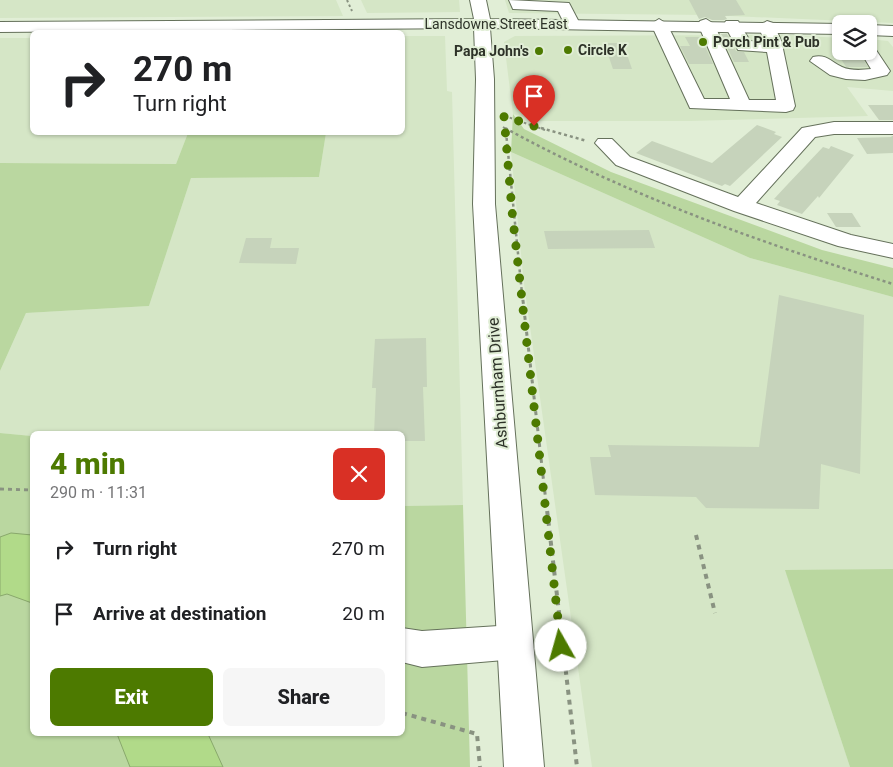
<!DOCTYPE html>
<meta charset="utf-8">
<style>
body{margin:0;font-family:Roboto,sans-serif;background:#f6f6f6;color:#202124;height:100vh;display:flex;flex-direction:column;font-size:19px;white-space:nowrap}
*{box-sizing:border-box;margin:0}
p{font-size:16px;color:#757577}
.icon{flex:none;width:28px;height:28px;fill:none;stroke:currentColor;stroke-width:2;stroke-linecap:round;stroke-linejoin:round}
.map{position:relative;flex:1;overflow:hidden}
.details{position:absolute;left:30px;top:431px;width:375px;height:305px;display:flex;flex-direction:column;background:#fff;border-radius:8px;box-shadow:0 1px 4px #0004}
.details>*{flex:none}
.guide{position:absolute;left:30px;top:30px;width:375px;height:105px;border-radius:8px;box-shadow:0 1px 4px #0004;background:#fff;color:#202124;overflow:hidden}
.tools{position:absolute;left:832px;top:15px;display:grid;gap:10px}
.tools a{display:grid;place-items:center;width:45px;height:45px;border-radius:8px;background:#fff;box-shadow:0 1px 4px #0004;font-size:25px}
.pin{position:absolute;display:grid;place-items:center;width:42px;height:42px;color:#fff;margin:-51px -21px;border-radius:50% 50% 50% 0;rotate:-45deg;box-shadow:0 0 5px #0007}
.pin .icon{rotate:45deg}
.me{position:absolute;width:55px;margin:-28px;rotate:353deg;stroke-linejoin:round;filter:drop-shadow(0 0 4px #0008)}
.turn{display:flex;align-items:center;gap:18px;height:105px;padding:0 20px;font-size:22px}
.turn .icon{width:65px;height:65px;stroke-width:2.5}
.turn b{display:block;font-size:35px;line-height:42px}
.round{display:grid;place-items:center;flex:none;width:52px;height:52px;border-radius:8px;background:#f6f6f6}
.summary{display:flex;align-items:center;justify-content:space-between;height:85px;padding:0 20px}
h1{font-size:30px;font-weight:800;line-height:38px;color:#4d7a00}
.primary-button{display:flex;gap:10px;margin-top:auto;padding:10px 20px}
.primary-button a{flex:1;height:58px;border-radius:8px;background:#4d7a00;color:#fff;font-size:20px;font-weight:800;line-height:58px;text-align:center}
.primary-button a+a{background:#f6f6f6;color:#202124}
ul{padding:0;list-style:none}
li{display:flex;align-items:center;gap:15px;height:65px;padding:0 20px}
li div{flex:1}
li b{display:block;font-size:19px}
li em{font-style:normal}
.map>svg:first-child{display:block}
.built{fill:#d5e6c6}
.green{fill:#bad7a0}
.water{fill:#b1da89;stroke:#89a86c}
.building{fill:#c6d3bb}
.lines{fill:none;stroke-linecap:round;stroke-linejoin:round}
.minor-casing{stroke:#65715b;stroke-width:2}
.major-casing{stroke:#65715b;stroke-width:2}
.path-far3{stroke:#899281;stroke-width:2;stroke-dasharray:2.5 2.5;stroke-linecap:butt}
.path-far2{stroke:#899281;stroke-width:2.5;stroke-dasharray:3 3;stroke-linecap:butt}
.path-far1{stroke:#899281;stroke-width:3;stroke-dasharray:4 4;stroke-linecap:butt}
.path{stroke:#899281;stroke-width:4;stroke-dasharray:5 5;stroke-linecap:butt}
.minor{fill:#fff;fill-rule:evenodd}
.major{fill:#fff;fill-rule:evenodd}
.route{stroke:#4d7a00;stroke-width:9;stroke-dasharray:0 16.2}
.poi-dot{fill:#4d7a00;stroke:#e1eed6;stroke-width:2}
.labels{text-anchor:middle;stroke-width:4;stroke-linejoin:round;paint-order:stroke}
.far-street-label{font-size:14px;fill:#2d3228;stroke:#e1eed6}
.far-poi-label{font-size:14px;font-weight:bold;fill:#2d3228;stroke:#e1eed6;text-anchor:start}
.street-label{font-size:16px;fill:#2d3228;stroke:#e1eed6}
</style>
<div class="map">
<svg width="893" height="767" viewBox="0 0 893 767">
<rect width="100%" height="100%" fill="#e1eed6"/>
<g class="built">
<polygon points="0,0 336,0 343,16 0,18"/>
<polygon points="361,0 459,0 460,12 367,13"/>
<polygon points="505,0 893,0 893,23 709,15 509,13"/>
<polygon points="789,35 841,38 841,51 869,51 869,39 888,41 893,47 893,91 847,87 868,116 689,121 537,121 513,114 504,42 515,36"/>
<polygon points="403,36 445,36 447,91 452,92 463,505 403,506 402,434 32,434 32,436 0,433 0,371 26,313 149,306 191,178 319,177 326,133 402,132"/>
<polygon points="0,38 32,38 32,132 188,133 176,164 0,163"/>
<polygon points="511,152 750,258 893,297 893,569 786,571 850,767 592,767 524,284"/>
</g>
<g class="green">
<polygon points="513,114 524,129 611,172 822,250 893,268 893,297 750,258 511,152"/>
<polygon points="188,133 326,133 319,177 191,178 149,306 26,313 0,371 0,163 176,164"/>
<polygon points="0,433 32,436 32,734 402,734 403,506 463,505 470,767 0,767"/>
<polygon points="893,569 893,767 850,767 785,570"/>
</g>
<g class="water">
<polygon points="11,533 32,535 32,603 7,594 0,596 0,537"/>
<polygon points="117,734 208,734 223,767 130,767"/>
</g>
<g class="building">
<polygon points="689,0 736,0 745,15 725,16 727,19 724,20 712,20 705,17 699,19"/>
<polygon points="721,34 727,34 736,51 744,52 749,62 734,62"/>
<polygon points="685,37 701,37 713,64 689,64 680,46 690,46"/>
<polygon points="604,43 623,43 632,69 613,69"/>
<polygon points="836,51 858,51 868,67 846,67"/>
<polygon points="868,105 893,105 893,120 879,120"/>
<polygon points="757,125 776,132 774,134 782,137 730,186 725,184 722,186 636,153 652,141 712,163"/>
<polygon points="891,136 893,136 893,153 867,154 857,138 892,137"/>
<polygon points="831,146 854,155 819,198 818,196 802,214 777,205 780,201 774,199 787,185 823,147 829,149"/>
<polygon points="827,213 852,213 861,227 836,227"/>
<polygon points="649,230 655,248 548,249 544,231"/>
<polygon points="246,238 272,238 270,248 299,248 296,264 239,263"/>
<polygon points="779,295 864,315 860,474 821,464 819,509 706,508 696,497 595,495 590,457 611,457 608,445 759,447"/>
<polygon points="426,338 427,387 423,387 425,441 402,441 402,434 374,434 376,388 372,388 375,339"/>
</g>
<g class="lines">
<g class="minor-casing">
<g id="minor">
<polygon points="509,0 569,3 580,24 572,29 566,27 558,11 513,9"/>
<polygon points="659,19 667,24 704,99 730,99 698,24 700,21 706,19 714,24 749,100 776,100 767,52 738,50 724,24 726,21 738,21 750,41 764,42 759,26 767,21 773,23 784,47 783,49 795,106 793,110 786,112 690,108 651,24"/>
<path d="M869,46L874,47L890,71L887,75L865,80L846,79L830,75L810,61L813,57C827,54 831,62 842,67C851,71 862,70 871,69L860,51H869Z"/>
<polygon points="834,122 893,122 893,134 834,134 815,137 756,203 851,235 893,244 893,258 838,246 734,211 616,165 595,143 598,139 612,139 630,157 738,197 802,128"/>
<polygon points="515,625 528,630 533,642 528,654 515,659 422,667 402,662 402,628 422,631"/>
</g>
</g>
<g class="major-casing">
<g id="major">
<polygon points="470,0 486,0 490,19 841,24 841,34 490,28 494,79 495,204 544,767 504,767 473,204 476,79 474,28 0,32 0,22 474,19"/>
<polygon points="869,25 893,26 893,36 869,35"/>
</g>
</g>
<g class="path-far3">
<polyline points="347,0 352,11"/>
<polyline points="849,22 862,23"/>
<polyline points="505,116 545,130"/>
<polyline points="503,127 508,130"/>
</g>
<g class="path-far2">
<path d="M505,128C629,196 759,242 893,284"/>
<polyline points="541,128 587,141"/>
<polyline points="506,132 522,294"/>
</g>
<g class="path-far1">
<polyline points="522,292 546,502"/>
<polyline points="0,489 32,490"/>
</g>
<g class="path">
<polyline points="546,501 577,767"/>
<polyline points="696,535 715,613"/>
<polyline points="402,713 477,734 480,767"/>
</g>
<use href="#minor" class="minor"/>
<use href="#major" class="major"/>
</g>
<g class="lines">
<polyline class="route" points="534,126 504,116 512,211 561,646"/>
</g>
<g class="poi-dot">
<circle cx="703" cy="42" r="5"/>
<circle cx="568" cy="50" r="5"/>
<circle cx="539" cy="51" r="5"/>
</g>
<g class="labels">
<g class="far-street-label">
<text x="496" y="29">Lansdowne Street East</text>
</g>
<g class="far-poi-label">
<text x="713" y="47">Porch Pint &amp; Pub</text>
<text x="578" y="55">Circle K</text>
<text x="529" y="56" text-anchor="end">Papa John's</text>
</g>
<g class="street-label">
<text transform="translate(497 383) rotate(-94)" y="6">Ashburnham Drive</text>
</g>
</g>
</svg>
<div class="tools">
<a><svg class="icon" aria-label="layers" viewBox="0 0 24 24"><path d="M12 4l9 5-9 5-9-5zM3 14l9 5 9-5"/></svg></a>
</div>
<div class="pin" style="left:534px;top:126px;background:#d93025"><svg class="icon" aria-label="arrive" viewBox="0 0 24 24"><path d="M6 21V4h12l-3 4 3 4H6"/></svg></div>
<svg class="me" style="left:561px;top:646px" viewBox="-20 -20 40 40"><circle r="19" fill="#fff"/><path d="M0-13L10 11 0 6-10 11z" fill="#4d7a00"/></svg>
<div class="guide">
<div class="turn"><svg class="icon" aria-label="right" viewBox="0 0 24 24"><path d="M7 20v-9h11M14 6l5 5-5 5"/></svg><div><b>270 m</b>Turn right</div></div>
</div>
<section class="details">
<div class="summary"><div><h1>4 min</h1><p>290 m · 11:31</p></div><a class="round" style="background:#d93025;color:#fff"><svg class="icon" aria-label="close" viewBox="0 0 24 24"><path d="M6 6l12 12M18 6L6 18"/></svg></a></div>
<ul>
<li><svg class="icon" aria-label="right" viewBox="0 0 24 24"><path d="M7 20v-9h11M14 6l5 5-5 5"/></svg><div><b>Turn right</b></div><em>270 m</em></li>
<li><svg class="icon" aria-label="arrive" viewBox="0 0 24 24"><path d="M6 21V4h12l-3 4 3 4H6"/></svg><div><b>Arrive at destination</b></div><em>20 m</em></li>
</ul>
<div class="primary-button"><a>Exit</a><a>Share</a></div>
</section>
</div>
